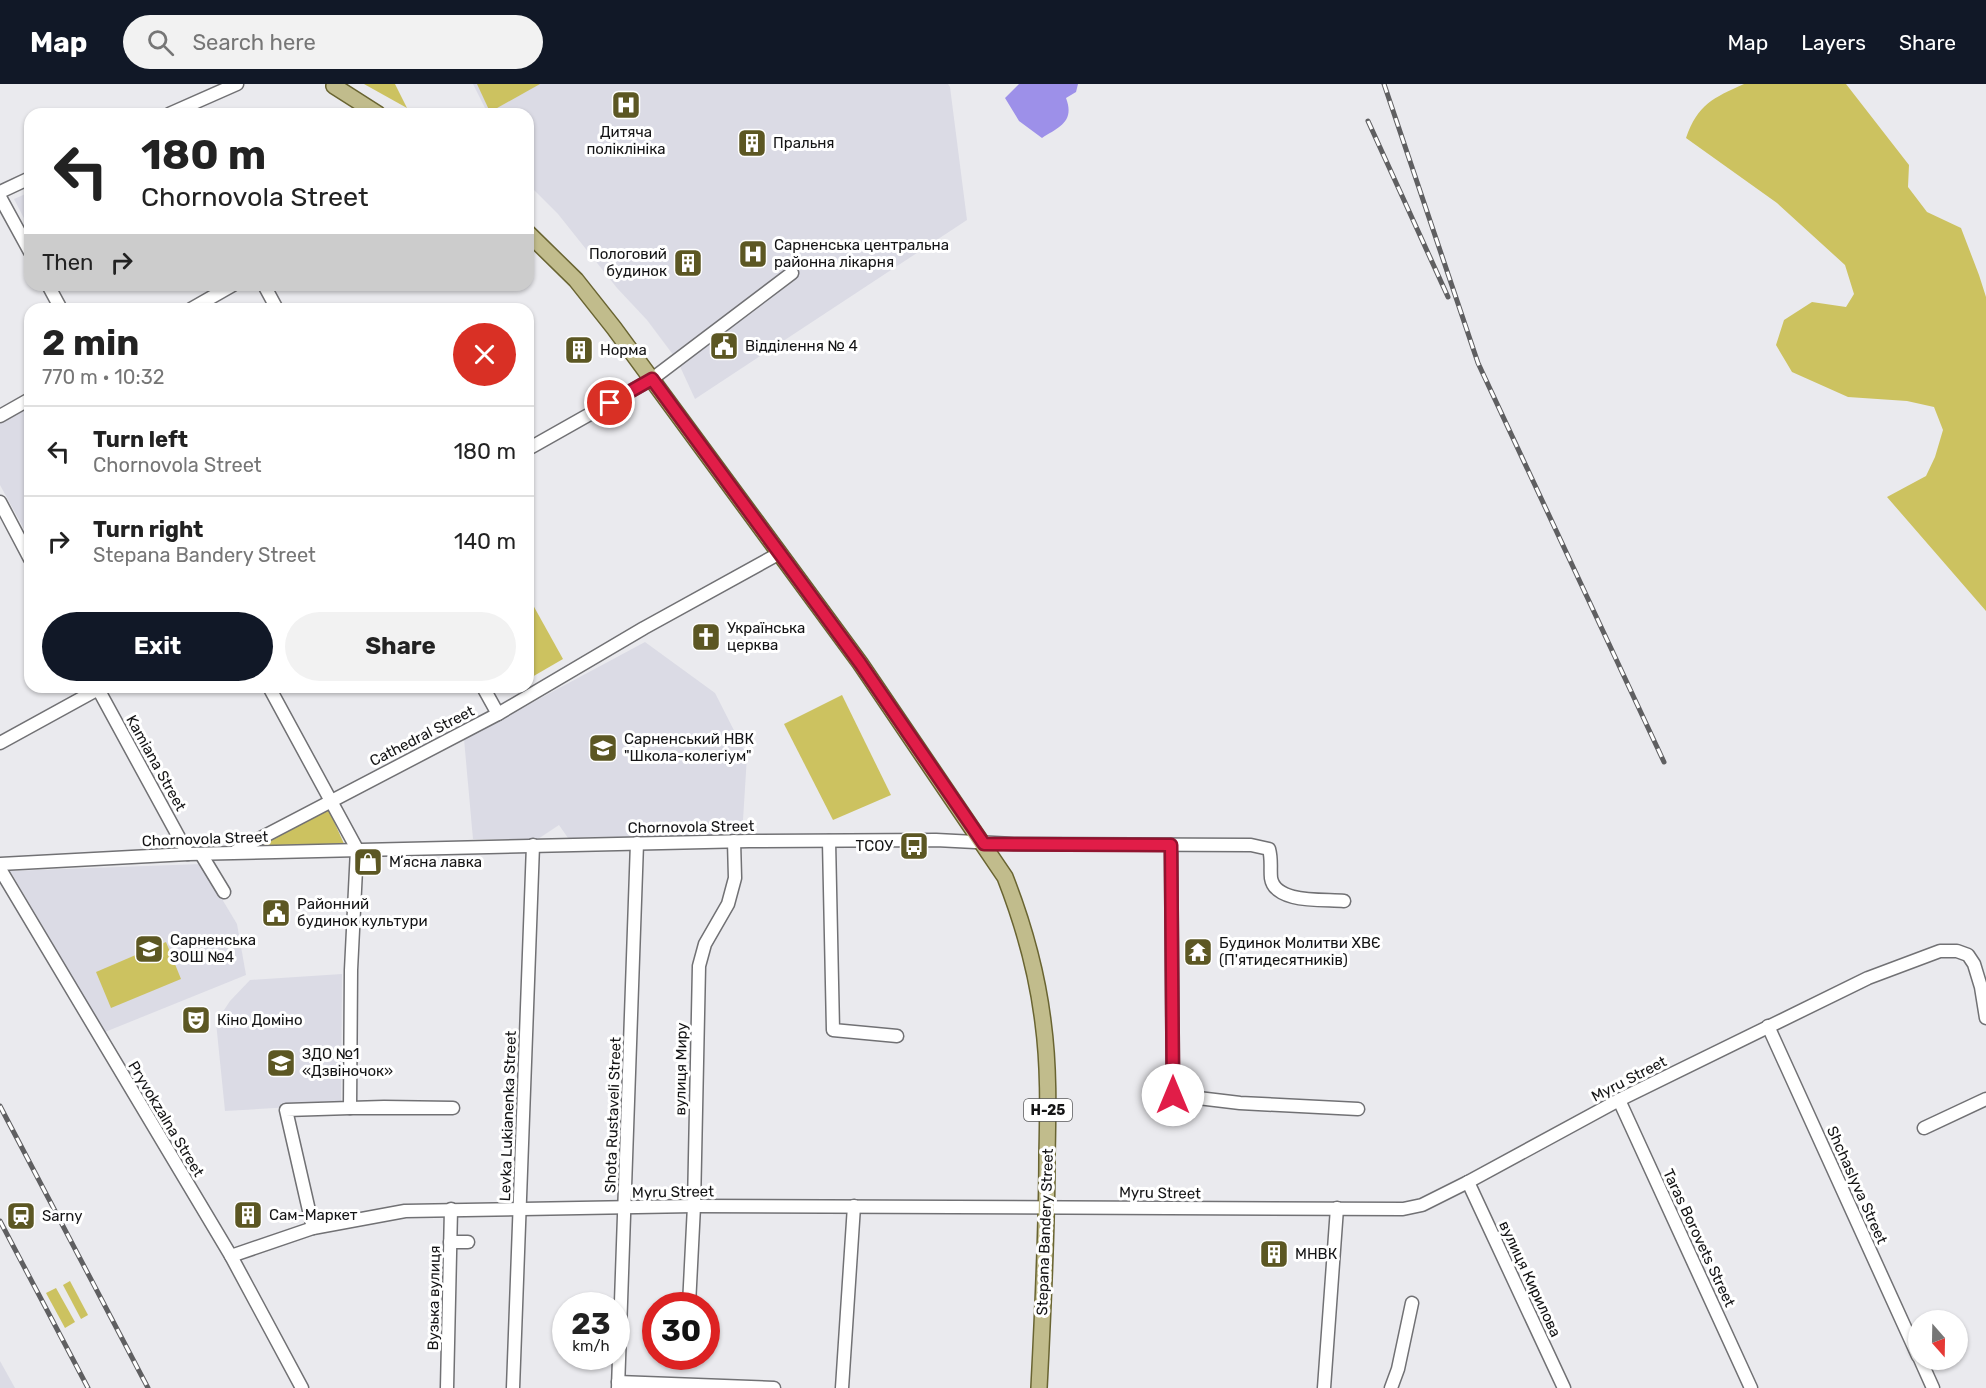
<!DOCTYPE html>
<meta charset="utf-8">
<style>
body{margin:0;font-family:Rubik,sans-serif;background:#f2f2f2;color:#222;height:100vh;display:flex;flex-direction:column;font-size:22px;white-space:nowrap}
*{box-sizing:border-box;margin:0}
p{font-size:20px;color:#767676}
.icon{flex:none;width:33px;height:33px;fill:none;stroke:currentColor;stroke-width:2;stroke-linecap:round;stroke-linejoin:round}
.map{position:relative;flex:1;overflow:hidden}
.side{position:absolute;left:24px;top:219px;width:510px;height:390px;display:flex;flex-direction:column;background:#fff;border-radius:18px;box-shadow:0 2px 4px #0004}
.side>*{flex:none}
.guide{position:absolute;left:24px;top:24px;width:510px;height:183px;border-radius:18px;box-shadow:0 2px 4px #0004;background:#fff;color:#222;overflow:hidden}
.needle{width:39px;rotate:160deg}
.controls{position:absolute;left:1908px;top:1226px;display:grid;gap:12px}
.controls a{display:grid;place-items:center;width:60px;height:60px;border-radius:50%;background:#fff;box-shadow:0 2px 4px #0004;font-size:30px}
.speed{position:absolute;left:552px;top:1208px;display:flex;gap:12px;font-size:30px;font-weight:700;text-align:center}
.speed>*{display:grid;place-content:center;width:78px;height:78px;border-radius:50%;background:#fff;box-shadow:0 2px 4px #0004;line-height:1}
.speed small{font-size:15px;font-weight:400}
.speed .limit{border:9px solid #d22;background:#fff;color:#111}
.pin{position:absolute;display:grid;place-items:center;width:51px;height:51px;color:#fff;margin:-26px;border:3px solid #fff;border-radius:50%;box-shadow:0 2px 6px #0007}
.me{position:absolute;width:66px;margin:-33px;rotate:0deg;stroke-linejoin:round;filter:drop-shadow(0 0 4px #0008)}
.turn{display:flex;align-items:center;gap:21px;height:126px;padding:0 18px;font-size:27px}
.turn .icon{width:78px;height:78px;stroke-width:2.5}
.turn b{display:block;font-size:42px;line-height:51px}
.then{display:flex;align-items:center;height:57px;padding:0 18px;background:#0003;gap:12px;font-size:22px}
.round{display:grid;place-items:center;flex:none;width:63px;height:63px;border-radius:32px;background:#f2f2f2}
.summary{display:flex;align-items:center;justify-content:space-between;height:102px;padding:0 18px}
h1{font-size:36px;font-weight:700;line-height:45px}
.cta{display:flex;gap:12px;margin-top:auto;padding:12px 18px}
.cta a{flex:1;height:69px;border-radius:36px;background:#111827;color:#fff;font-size:24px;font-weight:700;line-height:69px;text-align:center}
.cta a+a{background:#f2f2f2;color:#222}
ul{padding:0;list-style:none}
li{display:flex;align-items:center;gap:18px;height:90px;padding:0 18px;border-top:2px solid #e0e0e0}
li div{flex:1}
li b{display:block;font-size:22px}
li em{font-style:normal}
header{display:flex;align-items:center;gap:36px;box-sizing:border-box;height:84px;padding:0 30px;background:#111827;color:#fff}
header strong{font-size:28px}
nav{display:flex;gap:33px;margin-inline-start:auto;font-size:21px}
.search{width:420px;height:54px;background:#f2f2f2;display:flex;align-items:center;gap:15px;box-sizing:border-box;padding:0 21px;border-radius:33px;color:#767676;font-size:22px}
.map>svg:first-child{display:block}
.built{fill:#dbdbe5}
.green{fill:#ccc260}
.water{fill:#9d90e9}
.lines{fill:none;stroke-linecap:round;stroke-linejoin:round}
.minor-casing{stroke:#717174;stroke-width:15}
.major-casing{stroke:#696431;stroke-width:18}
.minor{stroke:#fff;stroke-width:12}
.major{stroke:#c1bc8c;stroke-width:15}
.rail-casing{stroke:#5f5f61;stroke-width:5}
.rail{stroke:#fff;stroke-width:3;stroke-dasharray:9;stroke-linecap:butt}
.route-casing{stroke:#92132f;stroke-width:15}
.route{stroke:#e11d48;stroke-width:10}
.labels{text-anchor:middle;stroke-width:6;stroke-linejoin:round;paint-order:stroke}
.shield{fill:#fff;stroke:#5a5a5b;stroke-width:1.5}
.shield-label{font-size:14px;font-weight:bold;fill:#141415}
.poi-label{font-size:15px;fill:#141415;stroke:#fff;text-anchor:start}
.street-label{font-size:15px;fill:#141415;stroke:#fff}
</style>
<header>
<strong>Map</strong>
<div class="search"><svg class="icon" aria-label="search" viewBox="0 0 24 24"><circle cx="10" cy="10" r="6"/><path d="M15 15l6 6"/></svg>Search here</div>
<nav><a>Map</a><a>Layers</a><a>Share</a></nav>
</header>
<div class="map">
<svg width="1986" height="1304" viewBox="0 0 1986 1304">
<rect width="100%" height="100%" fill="#eaeaee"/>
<g class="built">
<polygon points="473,0 948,0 950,3 967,136 695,315 677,276 647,236 617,204 558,130 528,100 528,30 488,30"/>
<polygon points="30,108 30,146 14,115"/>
<polygon points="24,325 30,337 30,456 0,401 0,338"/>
<polygon points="645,558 715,609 747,672 742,752 568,754 559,741 538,755 473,755 464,655"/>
<polygon points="201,780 237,840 246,891 105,948 10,787"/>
<polygon points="342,890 341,1020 225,1027 216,938 230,917 250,896"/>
<polygon points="0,1277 15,1304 0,1304"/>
</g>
<g class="green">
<polygon points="364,0 395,0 407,24"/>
<polygon points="477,0 540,0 490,28"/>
<path d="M1744,0H1846L1909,81L1908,103L1927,128L1961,144L1979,191L1986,213V527L1887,413L1926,392L1935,373L1943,346L1934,323L1907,317L1848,313L1792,288L1776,261L1784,236L1812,218L1846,223L1854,210L1845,181L1777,119L1686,54C1698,20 1713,14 1744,0Z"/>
<polygon points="528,512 563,575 532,593 528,587"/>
<polygon points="842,611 891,711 833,736 784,640"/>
<polygon points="328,724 345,762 247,765"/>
<polygon points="166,858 181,895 111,924 96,888"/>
<polygon points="70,1197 88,1231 81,1235 63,1201"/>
<polygon points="56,1204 75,1238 65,1244 46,1209"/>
</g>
<path class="water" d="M1019,0H1078L1076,8L1066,14C1075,38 1059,43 1042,54L1019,37L1005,14Z"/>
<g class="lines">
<g class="minor-casing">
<g id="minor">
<polyline points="169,30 237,0"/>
<polyline points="0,108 30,94"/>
<polyline points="0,113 30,168"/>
<polyline points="48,201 61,225"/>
<polyline points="264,201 277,225"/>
<polyline points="191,225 233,201"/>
<polyline points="0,332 30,315"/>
<polyline points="528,365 652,295 792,189"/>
<polyline points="0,418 30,475"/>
<polyline points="97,603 188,770"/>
<polyline points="269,603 357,765 351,886 350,1024 286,1026 313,1144"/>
<polyline points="483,603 498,630"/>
<polyline points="0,659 102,603"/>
<polyline points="829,757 833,946 897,952"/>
<polyline points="1171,761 1173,1011 1240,1019 1358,1025"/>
<polyline points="236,767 498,630 644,544 780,469"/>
<polyline points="201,770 224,808"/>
<path d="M0,780L188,770L749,757L936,756L1014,760L1251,761L1269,765C1272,776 1270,784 1271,794C1275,820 1324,815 1344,817"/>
<polyline points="0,785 231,1172 302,1304"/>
<polyline points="1768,942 1918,1272"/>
<polyline points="1619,1016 1751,1304"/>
<polygon points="384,1023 453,1024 350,1024"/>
<polyline points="1924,1044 1986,1015"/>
<polyline points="1468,1098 1564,1304"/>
<polyline points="450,1158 468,1158"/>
<polyline points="231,1172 313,1144 405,1127 694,1122 1403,1125 1422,1121 1468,1098 1619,1016 1868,894 1940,867 1957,867 1968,871 1974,880 1981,903 1986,934"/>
<polyline points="689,1221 694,1122 699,882 705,860 728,820 735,794 734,757"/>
<polyline points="1920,1275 1933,1304"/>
<polyline points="618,1298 774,1304"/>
<polyline points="447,1304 451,1125"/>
<polyline points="513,1304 533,761"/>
<polyline points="618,1304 637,759"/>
<polyline points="842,1304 854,1122"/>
<polyline points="1324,1304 1337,1124"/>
<polyline points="1391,1304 1398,1285 1412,1219"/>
</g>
</g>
<g class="major-casing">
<g id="major">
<polyline points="334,2 378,30"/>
<path d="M528,149L576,196L614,244L860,579L1005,793C1023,839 1037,889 1043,938C1049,982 1048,1026 1047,1071C1047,1149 1043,1226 1039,1304"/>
</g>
</g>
<use href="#minor" class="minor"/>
<use href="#major" class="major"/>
<g class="rail-casing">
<g id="rail">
<polyline points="1384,0 1478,279 1664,678"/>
<polyline points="1368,37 1448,213"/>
<polyline points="0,1022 148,1304"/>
<polyline points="0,1137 88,1304"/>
</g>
</g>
<use href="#rail" class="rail"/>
</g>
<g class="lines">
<g class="route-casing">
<polyline id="route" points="610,319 652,295 860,579 984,760 1171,761 1173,1011"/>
</g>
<use href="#route" class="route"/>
</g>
<defs>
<g id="hospital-square" transform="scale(1.5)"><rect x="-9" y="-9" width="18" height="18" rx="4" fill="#5c5723" stroke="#fff"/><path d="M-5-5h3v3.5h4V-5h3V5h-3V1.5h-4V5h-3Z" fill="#fff"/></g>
<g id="building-square" transform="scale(1.5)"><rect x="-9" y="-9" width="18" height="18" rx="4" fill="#5c5723" stroke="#fff"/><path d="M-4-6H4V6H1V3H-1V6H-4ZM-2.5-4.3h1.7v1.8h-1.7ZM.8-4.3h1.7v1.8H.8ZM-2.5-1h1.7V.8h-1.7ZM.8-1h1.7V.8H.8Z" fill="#fff"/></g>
<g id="civic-square" transform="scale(1.5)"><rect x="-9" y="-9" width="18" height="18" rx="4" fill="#5c5723" stroke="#fff"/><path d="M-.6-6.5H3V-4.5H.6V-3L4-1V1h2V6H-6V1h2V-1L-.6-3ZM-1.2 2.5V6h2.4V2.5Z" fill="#fff"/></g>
<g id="church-square" transform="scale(1.5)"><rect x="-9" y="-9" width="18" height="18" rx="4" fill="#5c5723" stroke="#fff"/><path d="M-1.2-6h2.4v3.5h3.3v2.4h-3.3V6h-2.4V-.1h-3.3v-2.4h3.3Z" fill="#fff"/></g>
<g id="school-square" transform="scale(1.5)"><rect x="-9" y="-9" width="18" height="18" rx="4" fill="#5c5723" stroke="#fff"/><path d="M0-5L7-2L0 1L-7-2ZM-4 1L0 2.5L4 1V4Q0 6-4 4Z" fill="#fff"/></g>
<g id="bus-square" transform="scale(1.5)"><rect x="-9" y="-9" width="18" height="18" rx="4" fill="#5c5723" stroke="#fff"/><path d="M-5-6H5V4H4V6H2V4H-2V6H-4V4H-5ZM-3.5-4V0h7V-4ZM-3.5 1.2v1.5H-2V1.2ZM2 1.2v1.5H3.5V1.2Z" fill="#fff"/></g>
<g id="shop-square" transform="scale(1.5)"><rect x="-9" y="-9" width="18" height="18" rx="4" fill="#5c5723" stroke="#fff"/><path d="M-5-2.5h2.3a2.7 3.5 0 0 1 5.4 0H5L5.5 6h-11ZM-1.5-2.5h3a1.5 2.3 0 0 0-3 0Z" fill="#fff"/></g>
<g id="temple-square" transform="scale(1.5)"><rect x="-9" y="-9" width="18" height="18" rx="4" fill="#5c5723" stroke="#fff"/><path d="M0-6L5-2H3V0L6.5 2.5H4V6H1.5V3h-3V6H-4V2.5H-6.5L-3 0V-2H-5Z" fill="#fff"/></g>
<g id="theatre-square" transform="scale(1.5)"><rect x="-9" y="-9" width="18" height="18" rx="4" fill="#5c5723" stroke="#fff"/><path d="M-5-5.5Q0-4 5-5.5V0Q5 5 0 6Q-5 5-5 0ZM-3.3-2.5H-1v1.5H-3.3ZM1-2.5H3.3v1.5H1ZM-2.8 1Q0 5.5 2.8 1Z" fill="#fff"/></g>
<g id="station-square" transform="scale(1.5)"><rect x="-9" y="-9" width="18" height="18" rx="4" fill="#5c5723" stroke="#fff"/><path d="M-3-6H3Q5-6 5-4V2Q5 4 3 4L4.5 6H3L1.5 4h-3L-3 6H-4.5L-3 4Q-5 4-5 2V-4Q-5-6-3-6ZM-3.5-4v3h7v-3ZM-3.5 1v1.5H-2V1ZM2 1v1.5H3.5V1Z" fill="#fff"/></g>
</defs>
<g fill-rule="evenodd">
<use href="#hospital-square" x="626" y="21"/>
<use href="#building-square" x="752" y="59"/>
<use href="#hospital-square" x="753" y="170"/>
<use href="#building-square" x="688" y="179"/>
<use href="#civic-square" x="724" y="262"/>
<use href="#building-square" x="579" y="266"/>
<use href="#church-square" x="706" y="553"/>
<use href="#school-square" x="603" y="664"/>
<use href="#bus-square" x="914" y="762"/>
<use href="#shop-square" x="368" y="778"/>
<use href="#civic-square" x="276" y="829"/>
<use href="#school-square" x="149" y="865"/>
<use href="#temple-square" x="1198" y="868"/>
<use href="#theatre-square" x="196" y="936"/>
<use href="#school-square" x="281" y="979"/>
<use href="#building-square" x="248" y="1131"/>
<use href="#station-square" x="21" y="1132"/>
<use href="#building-square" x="1274" y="1170"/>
</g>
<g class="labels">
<rect class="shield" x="1024" y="1015" width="48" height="22" rx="4.5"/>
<g class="shield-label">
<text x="1048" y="1031">Н-25</text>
</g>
<g class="poi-label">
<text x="626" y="53" text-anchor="middle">Дитяча<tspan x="626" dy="17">поліклініка</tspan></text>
<text x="773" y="64">Пральня</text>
<text x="774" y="166">Сарненська центральна<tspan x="774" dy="17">районна лікарня</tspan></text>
<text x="667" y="175" text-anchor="end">Пологовий<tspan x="667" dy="17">будинок</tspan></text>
<text x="745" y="267">Відділення № 4</text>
<text x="600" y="271">Норма</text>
<text x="727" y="549">Українська<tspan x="727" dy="17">церква</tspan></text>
<text x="624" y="660">Сарненський НВК<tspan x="624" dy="17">"Школа-колегіум"</tspan></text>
<text x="893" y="767" text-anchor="end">ТСОУ</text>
<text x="389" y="783">Мʼясна лавка</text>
<text x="297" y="825">Районний<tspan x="297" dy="17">будинок культури</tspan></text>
<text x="170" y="861">Сарненська<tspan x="170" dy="17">ЗОШ №4</tspan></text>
<text x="1219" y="864">Будинок Молитви ХВЄ<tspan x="1219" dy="17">(П'ятидесятників)</tspan></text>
<text x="217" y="941">Кіно Доміно</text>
<text x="302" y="975">ЗДО №1<tspan x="302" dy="17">«Дзвіночок»</tspan></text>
<text x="269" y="1136">Сам-Маркет</text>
<text x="42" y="1137">Sarny</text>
<text x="1295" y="1175">МНВК</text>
</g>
<g class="street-label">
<text transform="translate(422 652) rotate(-27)" y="5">Cathedral Street</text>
<text transform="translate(156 679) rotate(61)" y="5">Kamiana Street</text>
<text transform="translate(691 743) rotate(-1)" y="5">Chornovola Street</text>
<text transform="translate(205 755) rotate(-2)" y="5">Chornovola Street</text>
<text transform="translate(681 985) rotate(-89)" y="5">вулиця Миру</text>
<text transform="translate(1629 995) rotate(-27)" y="5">Myru Street</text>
<text transform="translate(613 1031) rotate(-88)" y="5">Shota Rustaveli Street</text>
<text transform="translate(508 1032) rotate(-88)" y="5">Levka Lukianenka Street</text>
<text transform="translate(166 1035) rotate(59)" y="5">Pryvokzalna Street</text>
<text transform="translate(1857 1101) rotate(66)" y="5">Shchaslyva Street</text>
<text transform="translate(673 1108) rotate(-1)" y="5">Myru Street</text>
<text transform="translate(1160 1109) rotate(1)" y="5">Myru Street</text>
<text transform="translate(1045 1148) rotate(-88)" y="5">Stepana Bandery Street</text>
<text transform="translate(1699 1154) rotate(65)" y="5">Taras Borovets Street</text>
<text transform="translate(1530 1195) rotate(65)" y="5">вулиця Кирилова</text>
<text transform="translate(434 1214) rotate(-89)" y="5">Вузька вулиця</text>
</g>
</g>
</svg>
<div class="controls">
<a><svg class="needle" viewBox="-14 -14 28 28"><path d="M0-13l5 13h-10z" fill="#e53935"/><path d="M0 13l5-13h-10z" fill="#767676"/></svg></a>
</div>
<div class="speed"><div>23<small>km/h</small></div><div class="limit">30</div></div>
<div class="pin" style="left:610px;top:319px;background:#d93025"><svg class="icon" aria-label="arrive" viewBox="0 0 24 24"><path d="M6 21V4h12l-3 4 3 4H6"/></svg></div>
<svg class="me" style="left:1173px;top:1011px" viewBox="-20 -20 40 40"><circle r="19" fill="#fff"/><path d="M0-13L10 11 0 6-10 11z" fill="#e11d48"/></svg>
<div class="guide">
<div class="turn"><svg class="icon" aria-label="left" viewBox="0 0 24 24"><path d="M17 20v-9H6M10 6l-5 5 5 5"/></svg><div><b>180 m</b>Chornovola Street</div></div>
<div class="then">Then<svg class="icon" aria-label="right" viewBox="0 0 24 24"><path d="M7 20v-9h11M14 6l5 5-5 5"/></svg></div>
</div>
<section class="side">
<div class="summary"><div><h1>2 min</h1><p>770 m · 10:32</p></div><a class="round" style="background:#d93025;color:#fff"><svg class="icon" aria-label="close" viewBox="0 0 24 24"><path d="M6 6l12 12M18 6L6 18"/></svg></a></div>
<ul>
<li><svg class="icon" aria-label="left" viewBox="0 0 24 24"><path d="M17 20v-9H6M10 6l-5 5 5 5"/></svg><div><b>Turn left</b><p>Chornovola Street</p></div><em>180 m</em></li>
<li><svg class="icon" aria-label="right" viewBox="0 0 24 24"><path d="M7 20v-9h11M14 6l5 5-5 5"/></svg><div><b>Turn right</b><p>Stepana Bandery Street</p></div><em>140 m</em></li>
</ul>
<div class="cta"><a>Exit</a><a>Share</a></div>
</section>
</div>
